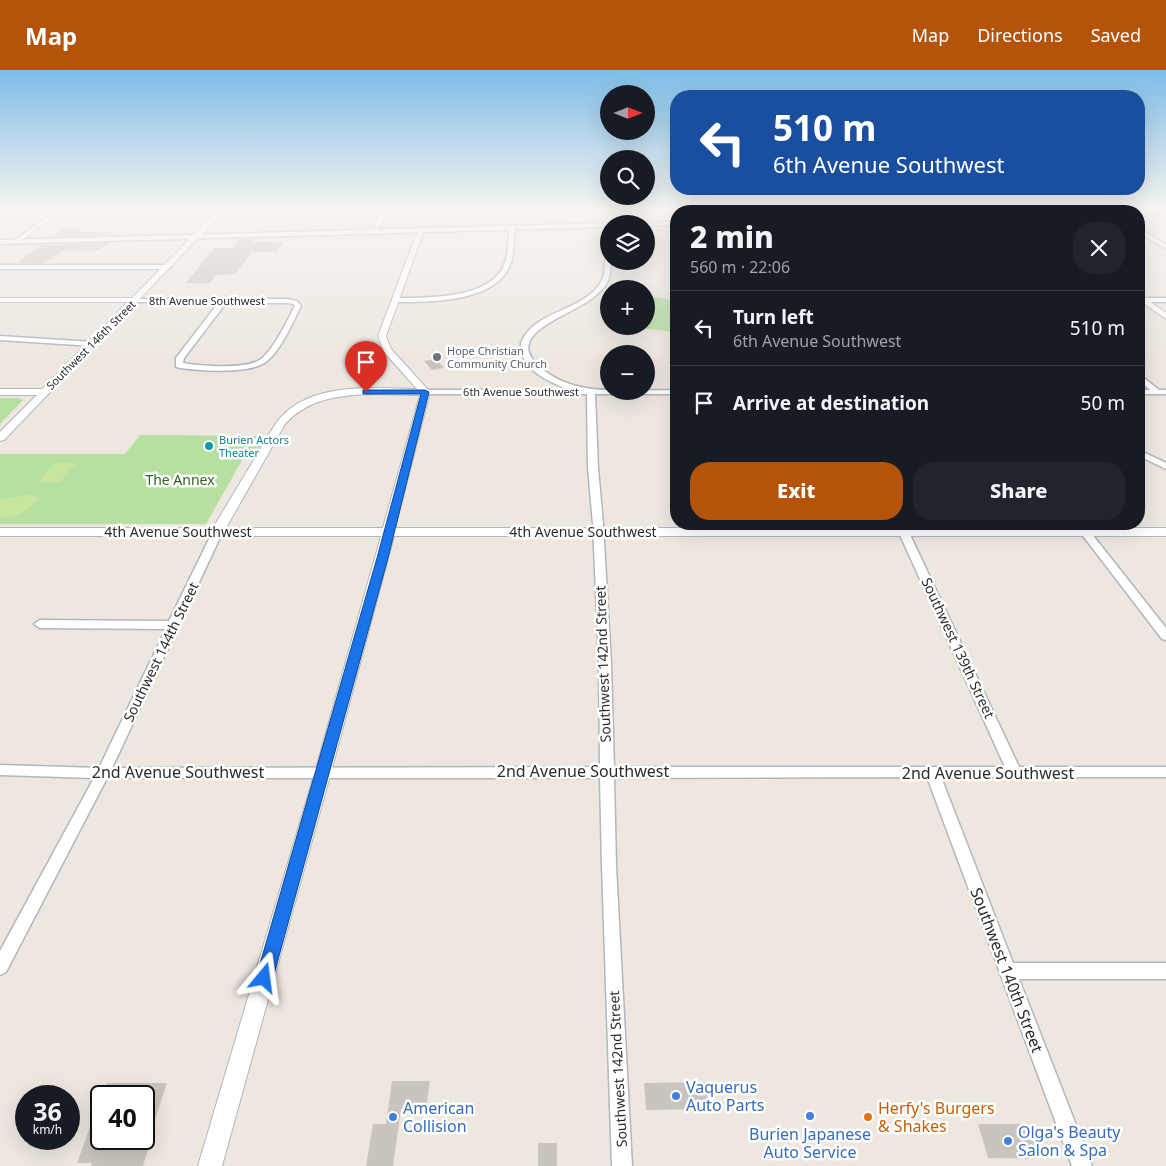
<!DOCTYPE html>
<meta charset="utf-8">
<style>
body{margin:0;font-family:"Noto Sans",sans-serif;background:#20242c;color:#f1f3f6;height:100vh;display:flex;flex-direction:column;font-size:19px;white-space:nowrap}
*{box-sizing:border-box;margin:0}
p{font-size:16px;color:#9ea1a6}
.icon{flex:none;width:28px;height:28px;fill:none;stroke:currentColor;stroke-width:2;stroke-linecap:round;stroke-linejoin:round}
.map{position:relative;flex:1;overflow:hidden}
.side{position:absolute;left:670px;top:135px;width:475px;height:325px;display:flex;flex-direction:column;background:#171b24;border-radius:20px;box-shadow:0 5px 20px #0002}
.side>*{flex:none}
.top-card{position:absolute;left:670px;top:20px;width:475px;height:105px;border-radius:20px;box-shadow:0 5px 20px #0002;background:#1a4fa0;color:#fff;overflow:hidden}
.needle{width:32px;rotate:90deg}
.controls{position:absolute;left:600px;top:15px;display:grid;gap:10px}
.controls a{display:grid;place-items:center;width:55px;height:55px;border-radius:50%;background:#171b24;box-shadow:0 5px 20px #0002;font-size:25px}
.speed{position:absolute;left:15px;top:1015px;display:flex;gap:10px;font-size:25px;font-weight:700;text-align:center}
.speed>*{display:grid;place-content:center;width:65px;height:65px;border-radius:50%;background:#171b24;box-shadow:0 5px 20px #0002;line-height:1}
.speed small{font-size:12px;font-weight:400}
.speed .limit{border:2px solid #111;border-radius:8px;background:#fff;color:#111}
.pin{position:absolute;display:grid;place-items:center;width:42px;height:42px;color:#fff;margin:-51px -21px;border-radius:50% 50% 50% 0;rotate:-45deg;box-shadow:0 0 5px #0007}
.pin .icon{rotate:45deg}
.me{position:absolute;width:55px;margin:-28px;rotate:16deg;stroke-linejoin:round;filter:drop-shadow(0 0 4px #0008)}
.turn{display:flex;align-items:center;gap:18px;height:105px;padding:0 20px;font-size:22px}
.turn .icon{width:65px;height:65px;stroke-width:2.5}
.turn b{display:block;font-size:35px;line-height:42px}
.round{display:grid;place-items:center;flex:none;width:52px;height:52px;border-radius:20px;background:#20242c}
.overview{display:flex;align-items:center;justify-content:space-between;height:85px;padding:0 20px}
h1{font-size:30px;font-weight:800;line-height:38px}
.action{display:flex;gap:10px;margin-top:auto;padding:10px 20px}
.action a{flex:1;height:58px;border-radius:20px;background:#b45309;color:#fff;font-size:20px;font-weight:800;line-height:58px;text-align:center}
.action a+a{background:#20242c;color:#f1f3f6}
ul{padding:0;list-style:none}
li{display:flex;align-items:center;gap:15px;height:75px;padding:0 20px;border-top:1px solid #363941}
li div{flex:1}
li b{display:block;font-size:19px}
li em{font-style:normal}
header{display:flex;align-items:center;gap:30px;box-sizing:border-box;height:70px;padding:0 25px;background:#b45309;color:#fff}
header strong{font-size:24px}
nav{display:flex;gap:28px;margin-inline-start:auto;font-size:18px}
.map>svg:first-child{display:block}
.green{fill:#b7dfa1}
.pitch{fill:#c8e59e}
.building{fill:#c9c5be}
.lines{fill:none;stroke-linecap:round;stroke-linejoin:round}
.minor-casing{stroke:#b3b6bf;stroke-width:3}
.tertiary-casing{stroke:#b3b6bf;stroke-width:2}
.secondary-casing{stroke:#b3b6bf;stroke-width:3}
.minor{fill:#fff;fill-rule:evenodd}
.tertiary{fill:#fff;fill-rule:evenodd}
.secondary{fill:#fff;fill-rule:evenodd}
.route{fill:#1a73e8;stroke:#114b97}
.worship-dot{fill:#6b7280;stroke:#fff;stroke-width:2}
.culture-dot{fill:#0f9aa8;stroke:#fff;stroke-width:2}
.shop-dot{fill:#3f7fe0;stroke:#fff;stroke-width:2}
.food-dot{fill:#e8710a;stroke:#fff;stroke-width:2}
.labels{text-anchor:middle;stroke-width:5;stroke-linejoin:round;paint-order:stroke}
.far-street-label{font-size:11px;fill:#2c2c2c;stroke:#fff}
.far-worship-label{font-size:11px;fill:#5b616d;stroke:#fff;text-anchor:start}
.far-culture-label{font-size:11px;fill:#0d838f;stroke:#fff;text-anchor:start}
.park-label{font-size:14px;fill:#306521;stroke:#fff}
.street-label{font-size:14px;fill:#2c2c2c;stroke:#fff}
.near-street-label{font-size:16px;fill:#2c2c2c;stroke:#fff}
.near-shop-label{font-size:16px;fill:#366cbe;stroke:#fff;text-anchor:start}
.near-food-label{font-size:16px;fill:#c56008;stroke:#fff;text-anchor:start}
</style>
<header>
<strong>Map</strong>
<nav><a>Map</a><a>Directions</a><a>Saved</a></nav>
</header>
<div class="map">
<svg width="1166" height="1096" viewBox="0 0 1166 1096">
<rect width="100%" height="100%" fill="#ede7e0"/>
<g class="green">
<polygon points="655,227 676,231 676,262 619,256 646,256 646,234"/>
<polygon points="0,328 18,328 23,330 0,354"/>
<polygon points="140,365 266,366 255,385 245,385 206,454 0,454 0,384 125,384"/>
</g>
<g class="pitch">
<polygon points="54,393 76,393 60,412 38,412"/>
<path d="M30,424L39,428C29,441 17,448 0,448V430Z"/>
</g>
<g class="building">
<polygon points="64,158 84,158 79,162 112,162 108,165 52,167"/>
<polygon points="239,169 254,169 252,172 283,172 276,182 252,182 235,204 216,205 210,213 186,213 214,178 232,178"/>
<polygon points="108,173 99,180 63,181 44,193 17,193 41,175"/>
<polygon points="436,289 444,298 432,300 424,291"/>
<polygon points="392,1011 430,1011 426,1039 401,1039 393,1096 366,1096 373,1054 386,1054"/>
<polygon points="705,1012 709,1039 646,1040 644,1013"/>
<polygon points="107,1013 167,1013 148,1071 151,1071 143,1096 91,1096 92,1093 77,1093 100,1030 101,1069 144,1069 144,1026 102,1026"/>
<polygon points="978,1054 1028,1054 1039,1089 988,1088"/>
<rect x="538" y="1073" width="19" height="23"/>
</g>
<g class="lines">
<g class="minor-casing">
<g id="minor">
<polygon points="150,139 417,139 415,141"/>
<polygon points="618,139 624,139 618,154 612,154"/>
<polygon points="765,139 770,139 772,141 766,141"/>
<polygon points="1022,139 1028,139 1030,141 1024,141"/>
<path d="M512,155L515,157C513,169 515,184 510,195C495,233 429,232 395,232L392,230L395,228C426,228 490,229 504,195C509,184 508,169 509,157Z"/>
<polygon points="1139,158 1166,175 1166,179 1139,162"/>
<path d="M609,173C609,189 615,201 605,216C598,225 588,232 578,237C557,250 504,268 541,298C560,314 584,320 609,320V321L676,320V324H595L598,398L603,454L611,594L614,697H1005L895,454H905L1019,697H1166V707H941L1013,893H1166V909H1019L1092,1096H1072L927,707L614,708L616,796L632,1096H612L602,796L600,708H107L6,902L0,905V881L94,708L0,705V695L99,698L166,559L40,558L34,554L40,550L169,551L214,459L218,458L223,461L112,698L600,697L599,594L593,454L588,398L587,324H425L421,322L425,320H571C551,313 519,300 521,273C534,239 586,242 602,210C607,199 604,186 606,175Z"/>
<polygon points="0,195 168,195 171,197 168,199 0,199"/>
<rect x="1139" y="228" width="27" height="4"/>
<path d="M134,229H287L297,231L301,236C293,252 281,280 267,291C251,305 196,301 176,297V288L219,232H136L133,230ZM226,233H287L293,234L295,236C287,251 274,279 261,289C246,300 201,296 183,293L184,288Z"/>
<polygon points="0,266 93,272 97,274 93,276 0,270"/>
<polygon points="1139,304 1159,320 1166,320 1166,324 1139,324 1139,320 1150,320 1139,310"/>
<polygon points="1139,380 1166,393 1166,399 1139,386"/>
<polygon points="1074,454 1084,454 1166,558 1166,570 1162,569"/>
</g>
</g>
<g class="tertiary-casing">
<g id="tertiary">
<polygon points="57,139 64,139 19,172 15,172 15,170"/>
<polygon points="219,139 226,139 4,370 0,371 0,362 37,325 0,325 0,319 42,319 128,232 0,232 0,228 132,228"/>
<polygon points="382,139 388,139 376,162 372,162"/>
<path d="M421,158L424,160L386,266L391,279L430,322L395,458H1166V466H394L331,702L222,1096H198L315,702L381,466H0V458H213L276,353C308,311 370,318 417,319L384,282L378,266L418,160ZM368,324L420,325L383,458H226L285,354C308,329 336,326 368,324Z"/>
<polygon points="1139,224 1166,243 1166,249 1139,230"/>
</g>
</g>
<g class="secondary-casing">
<g id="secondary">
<polygon points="1166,139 1166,143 1139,144 1139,141 1136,141"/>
<polygon points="676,151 676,155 646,156 646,154 642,154"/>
<polygon points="612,153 609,154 609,157 0,174 0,170"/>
</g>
</g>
<use href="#minor" class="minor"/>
<use href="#tertiary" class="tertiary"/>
<use href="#secondary" class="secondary"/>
</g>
<linearGradient id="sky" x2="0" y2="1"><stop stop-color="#7dbde7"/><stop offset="0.47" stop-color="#f7f4f1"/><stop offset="1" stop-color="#f7f4f1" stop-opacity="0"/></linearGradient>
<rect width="1166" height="293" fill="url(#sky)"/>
<polygon class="route" points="363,320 425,320 429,322 388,488 273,908 270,913 264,916 258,913 256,908 377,488 421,324 363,324"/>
<circle class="worship-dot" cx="437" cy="287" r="5"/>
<circle class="culture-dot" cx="209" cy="376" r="5"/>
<g class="shop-dot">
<circle cx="676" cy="1026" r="5"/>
<circle cx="810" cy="1046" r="5"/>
<circle cx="393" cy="1047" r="5"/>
<circle cx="1008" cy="1071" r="5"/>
</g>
<circle class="food-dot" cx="868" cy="1047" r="5"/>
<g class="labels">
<g class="far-street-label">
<text x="207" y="235">8th Avenue Southwest</text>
<text transform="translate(91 275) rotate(-45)" y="4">Southwest 146th Street</text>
<text x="521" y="326">6th Avenue Southwest</text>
</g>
<g class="far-worship-label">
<text x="447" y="285">Hope Christian<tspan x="447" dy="13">Community Church</tspan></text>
</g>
<g class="far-culture-label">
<text x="219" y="374">Burien Actors<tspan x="219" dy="13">Theater</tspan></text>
</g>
<g class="park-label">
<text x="180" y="415">The Annex</text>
</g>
<g class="street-label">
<text x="178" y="467">4th Avenue Southwest</text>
<text x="583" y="467">4th Avenue Southwest</text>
<text transform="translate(958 578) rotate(65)" y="5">Southwest 139th Street</text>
<text transform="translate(161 582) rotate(-64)" y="5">Southwest 144th Street</text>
<text transform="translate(603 594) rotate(-92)" y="5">Southwest 142nd Street</text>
<text transform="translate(618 999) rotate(-93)" y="5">Southwest 142nd Street</text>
</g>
<g class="near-street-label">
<text x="583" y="707">2nd Avenue Southwest</text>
<text x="178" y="708">2nd Avenue Southwest</text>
<text x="988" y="709">2nd Avenue Southwest</text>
<text transform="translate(1007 900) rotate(69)" y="6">Southwest 140th Street</text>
</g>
<g class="near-shop-label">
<text x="686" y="1023">Vaquerus<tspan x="686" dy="18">Auto Parts</tspan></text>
<text x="403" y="1044">American<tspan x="403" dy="18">Collision</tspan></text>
<text x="1018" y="1068">Olga's Beauty<tspan x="1018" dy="18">Salon &amp; Spa</tspan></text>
<text x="810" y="1070" text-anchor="middle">Burien Japanese<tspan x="810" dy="18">Auto Service</tspan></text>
</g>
<g class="near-food-label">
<text x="878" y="1044">Herfy's Burgers<tspan x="878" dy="18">&amp; Shakes</tspan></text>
</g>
</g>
</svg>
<div class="controls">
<a><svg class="needle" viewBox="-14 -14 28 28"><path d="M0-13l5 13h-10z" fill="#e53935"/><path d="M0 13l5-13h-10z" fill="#9ea1a6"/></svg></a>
<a><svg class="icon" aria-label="search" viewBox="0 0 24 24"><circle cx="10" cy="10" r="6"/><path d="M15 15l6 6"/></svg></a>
<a><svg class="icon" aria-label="layers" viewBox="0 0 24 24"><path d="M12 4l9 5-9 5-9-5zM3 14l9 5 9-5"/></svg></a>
<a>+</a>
<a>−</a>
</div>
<div class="speed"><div>36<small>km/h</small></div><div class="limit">40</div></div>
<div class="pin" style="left:366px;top:322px;background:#d93025"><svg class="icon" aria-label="arrive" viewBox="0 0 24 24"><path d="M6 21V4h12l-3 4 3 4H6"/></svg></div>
<svg class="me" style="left:264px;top:908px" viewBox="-20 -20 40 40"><path d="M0-17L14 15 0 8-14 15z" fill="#1a73e8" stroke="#fff" stroke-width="4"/></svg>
<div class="top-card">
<div class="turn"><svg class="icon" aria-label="left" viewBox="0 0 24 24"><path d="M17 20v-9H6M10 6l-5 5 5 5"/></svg><div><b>510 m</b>6th Avenue Southwest</div></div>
</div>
<section class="side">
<div class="overview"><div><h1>2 min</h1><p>560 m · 22:06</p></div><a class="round"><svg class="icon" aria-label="close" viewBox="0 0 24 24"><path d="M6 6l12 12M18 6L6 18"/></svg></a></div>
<ul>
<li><svg class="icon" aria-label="left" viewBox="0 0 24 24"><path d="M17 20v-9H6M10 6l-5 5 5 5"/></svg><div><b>Turn left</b><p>6th Avenue Southwest</p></div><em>510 m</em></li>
<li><svg class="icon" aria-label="arrive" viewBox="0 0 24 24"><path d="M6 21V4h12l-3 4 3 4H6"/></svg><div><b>Arrive at destination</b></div><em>50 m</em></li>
</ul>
<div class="action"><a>Exit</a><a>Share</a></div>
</section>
</div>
